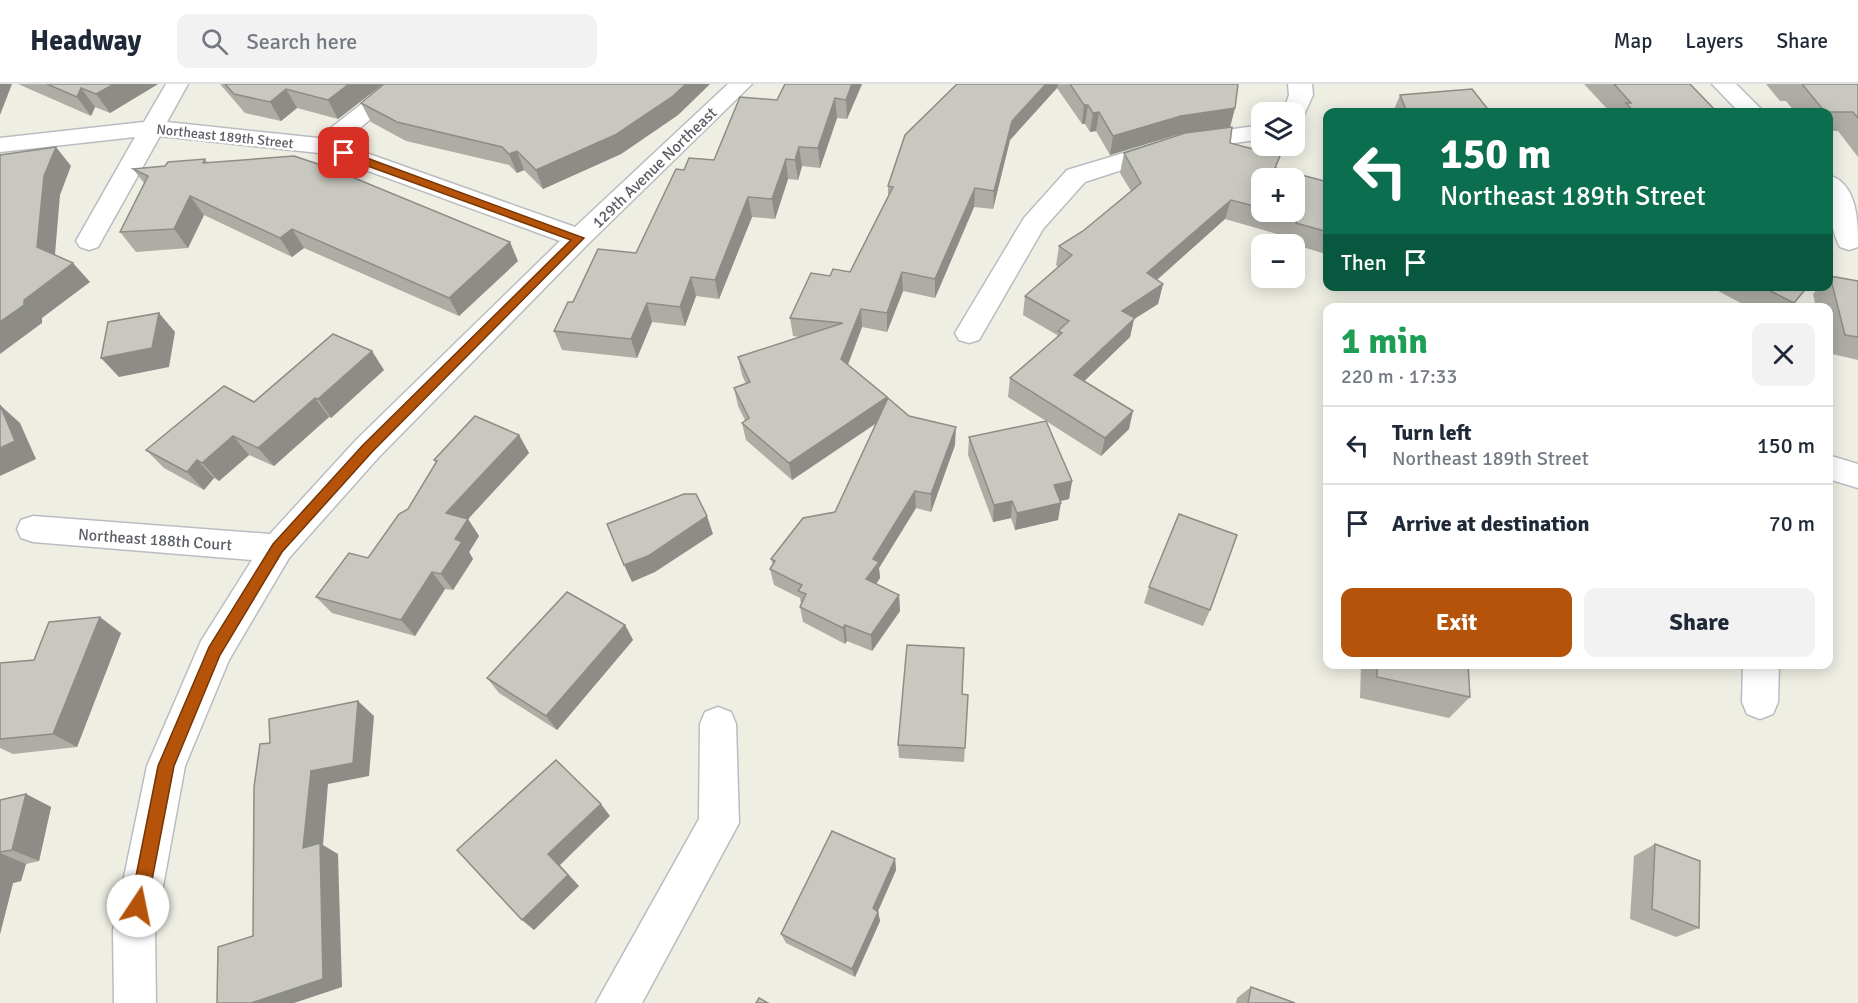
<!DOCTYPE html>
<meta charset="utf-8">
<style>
body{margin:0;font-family:Signika,sans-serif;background:#f2f2f3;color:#1f2937;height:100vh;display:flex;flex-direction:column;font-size:22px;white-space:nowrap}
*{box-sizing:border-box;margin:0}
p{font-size:20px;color:#747a83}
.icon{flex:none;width:33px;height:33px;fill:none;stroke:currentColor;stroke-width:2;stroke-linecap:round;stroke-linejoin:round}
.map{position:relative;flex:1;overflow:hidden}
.details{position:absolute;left:1323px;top:219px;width:510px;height:366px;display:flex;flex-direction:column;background:#fff;border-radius:12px;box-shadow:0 3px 15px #0003}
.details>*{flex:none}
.guide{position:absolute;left:1323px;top:24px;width:510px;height:183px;border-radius:12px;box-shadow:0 3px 15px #0003;background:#0b6e4f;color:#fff;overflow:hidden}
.tools{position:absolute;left:1251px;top:18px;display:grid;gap:12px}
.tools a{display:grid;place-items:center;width:54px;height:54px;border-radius:12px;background:#fff;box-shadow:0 3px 15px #0003;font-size:30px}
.pin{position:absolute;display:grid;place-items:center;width:51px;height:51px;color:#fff;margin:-26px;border-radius:12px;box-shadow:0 3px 9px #0006}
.me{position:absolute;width:66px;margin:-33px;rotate:11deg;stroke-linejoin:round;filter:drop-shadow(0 0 4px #0008)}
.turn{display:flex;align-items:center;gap:21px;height:126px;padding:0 18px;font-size:27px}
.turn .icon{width:78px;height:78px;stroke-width:2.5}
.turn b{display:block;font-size:42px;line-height:51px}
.then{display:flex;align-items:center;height:57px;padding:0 18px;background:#0003;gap:12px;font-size:22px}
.round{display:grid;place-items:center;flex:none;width:63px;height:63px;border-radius:12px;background:#f2f2f3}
.summary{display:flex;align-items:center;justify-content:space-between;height:102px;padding:0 18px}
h1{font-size:36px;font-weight:700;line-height:45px;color:#1e9e55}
.cta{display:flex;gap:12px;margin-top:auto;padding:12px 18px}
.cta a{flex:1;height:69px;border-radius:12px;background:#b45309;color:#fff;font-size:24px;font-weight:700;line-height:69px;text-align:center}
.cta a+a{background:#f2f2f3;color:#1f2937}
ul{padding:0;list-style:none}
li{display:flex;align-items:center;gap:18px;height:78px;padding:0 18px;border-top:2px solid #e0e1e3}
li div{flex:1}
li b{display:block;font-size:22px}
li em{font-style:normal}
header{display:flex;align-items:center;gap:36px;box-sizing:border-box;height:84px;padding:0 30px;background:#fff;border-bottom:2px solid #e0e1e3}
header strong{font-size:28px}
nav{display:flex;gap:33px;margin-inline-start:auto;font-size:21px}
.search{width:420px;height:54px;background:#f2f2f3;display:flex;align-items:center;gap:15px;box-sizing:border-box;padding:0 21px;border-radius:12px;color:#747a83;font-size:22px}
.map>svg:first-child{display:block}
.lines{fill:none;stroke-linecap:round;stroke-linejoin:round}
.street-casing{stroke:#bbbcc2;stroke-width:3}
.street{fill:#fff;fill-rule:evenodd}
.wall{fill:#adaca5;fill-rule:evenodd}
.shaded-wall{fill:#8d8c86}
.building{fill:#c9c8c0;stroke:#8d8c86;stroke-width:1.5}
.route{fill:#b45309;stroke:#753606;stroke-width:1.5}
.labels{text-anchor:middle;stroke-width:5;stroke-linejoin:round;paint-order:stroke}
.far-street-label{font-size:14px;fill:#5b5e64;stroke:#fff}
.street-label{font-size:16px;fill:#5b5e64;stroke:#fff}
</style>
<header>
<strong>Headway</strong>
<div class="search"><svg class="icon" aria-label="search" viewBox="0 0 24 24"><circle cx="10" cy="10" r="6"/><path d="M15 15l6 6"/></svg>Search here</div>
<nav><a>Map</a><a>Layers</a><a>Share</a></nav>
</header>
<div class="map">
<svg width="1858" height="919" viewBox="0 0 1858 919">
<rect width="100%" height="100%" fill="#efeee3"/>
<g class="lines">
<g class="street-casing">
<g id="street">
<polygon points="166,0 188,0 167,38 318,54 387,0 412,0 341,60 575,143 728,0 752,0 588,160 378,374 289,474 229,576 185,682 155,846 156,919 114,919 113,846 147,682 201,557 252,476 33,458 21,454 17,445 21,436 33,432 270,450 356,356 560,157 319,69 160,52 98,163 89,166 80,163 76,157 135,53 0,68 0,54 144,38"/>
<polygon points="1288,0 1312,0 1313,11 1302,35 1294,37 1294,28 1283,28 1289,11"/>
<polygon points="1712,0 1736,0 1764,28 1739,28"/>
<polygon points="1262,41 1262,55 1180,67 1085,98 1043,145 979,256 969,259 959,256 955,249 1024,134 1067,86 1177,53"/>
<path d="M1828,91C1858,99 1858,138 1858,163L1849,166L1840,163C1830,147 1828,110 1828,91Z"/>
<polygon points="1828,371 1858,380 1858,404 1828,395"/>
<polygon points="1743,580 1779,580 1778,618 1773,630 1760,635 1747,630 1742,618"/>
<polygon points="718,623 731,628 736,640 739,739 642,919 596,919 699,735 700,640 705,628"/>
</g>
</g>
<use href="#street" class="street"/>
</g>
<g class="wall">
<polygon points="18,0 158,0 110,29 95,23 91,32"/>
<polygon points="220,0 383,0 338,35 297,24 281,37 245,29"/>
<polygon points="384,0 710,0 678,31 621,70 543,105 524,86 517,89 509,81 406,57 371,38 361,19"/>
<polygon points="785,0 862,0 847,35 837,34 820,84 802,82 798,96 788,95 775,135 752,133 719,215 696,212 685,242 652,238 637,274 562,266 554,247 573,218 636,169 684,86 714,76 777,16"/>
<path d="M957,0H1238L1235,24L1230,43V59L1277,84L1328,98V166L1326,170L1289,159L1291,154L1225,135L1157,196L1163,200L1158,220L1134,235L1130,253L1084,297L1129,345L1101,372L1046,337L1072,397L1069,415L1060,417L1058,436L1015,446L1011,434L993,438L968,371L969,353L1046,337L1008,313L1010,294L1057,254V251L1023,231L1025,212L1058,183L1056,181L1059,162L1083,147L1131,107L1120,89L1124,69L1184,50L1176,51L1110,71L1096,47L1090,48L1085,40H1082L1057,4L1010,56L993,125L974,123L935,214L903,207L887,248L862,243L848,281L887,313V317L955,361L931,428L916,424L879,484L880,494L876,500L899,511L900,527L872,567L847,557L845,560L803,538L800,523L801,520L800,514L774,501L770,485L773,481L771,475L835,428L877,339L792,396L746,356L742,339L745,336L738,322L734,304L746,300L742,291L738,273L799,253L793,252L790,234L830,192L850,188L888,112V102ZM1262,94L1294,128H1262Z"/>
<polygon points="1584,0 1690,0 1717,28 1610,28"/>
<polygon points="1766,0 1858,0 1858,73 1838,47 1828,47 1828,28 1795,28 1786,17 1780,17"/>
<polygon points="1400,11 1490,28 1393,28"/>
<polygon points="205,75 208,79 518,177 459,232 304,164 292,173 204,131 188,164 136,168 120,148 144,99 133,85 165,82"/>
<polygon points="1830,192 1858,197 1858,276 1828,269 1828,224 1816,224 1813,210 1820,202 1828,202 1828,194"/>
<polygon points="1434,202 1449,202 1446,207"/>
<polygon points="1709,202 1808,202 1789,224 1750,224"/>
<polygon points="384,286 331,334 329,333 274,382 249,371 219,397 214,394 204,406 164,384 146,366 254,318"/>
<polygon points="519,351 529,369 468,435 479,452 469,468 473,475 453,506 445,505 415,552 332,529 316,513 368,474 408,425 436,379 434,376"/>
<polygon points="1149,503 1210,526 1203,542 1144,519"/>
<polygon points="625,541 633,556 557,646 499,609 487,594"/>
<polygon points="121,549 77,663 13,670 0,664 0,579 34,576"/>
<polygon points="1361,580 1468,580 1470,613 1449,634 1360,614"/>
<polygon points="962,610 968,611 964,678 899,674 898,661"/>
<polygon points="26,710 51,723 39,777 26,780 21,797 13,799 0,850 0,716"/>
<polygon points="1655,760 1699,844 1676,853 1630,835 1634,772"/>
<polygon points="895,775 896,786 878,827 880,837 855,893 786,859 781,850"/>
<polygon points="1251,903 1295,919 1236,919 1237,914"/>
</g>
<g class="shaded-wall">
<polygon points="0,0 12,0 0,31"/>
<polygon points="114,0 158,0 110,29 96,10"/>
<polygon points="349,0 383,0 338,35 328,16"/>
<polygon points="686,0 710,0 678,31 621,70 543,105 536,86"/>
<polygon points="852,0 862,0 847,35 846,16"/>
<polygon points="1046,0 1058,0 1057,4 1010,56 993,125 994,107 1012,37"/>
<polygon points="81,4 95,23 91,32 77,13"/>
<polygon points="286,5 297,24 281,37 270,18"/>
<polygon points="835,14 837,34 820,84 818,64"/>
<polygon points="1084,21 1088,21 1085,40 1082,40"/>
<polygon points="1235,24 1230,43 1176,51 1110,71 1113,52 1181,32"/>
<polygon points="1099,28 1096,47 1090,48 1093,29"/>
<polygon points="56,63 71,82 60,111 54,182 37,163 44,92"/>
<polygon points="799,63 802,82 798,96 795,76"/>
<polygon points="517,67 524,86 517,89 509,70"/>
<polygon points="786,75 788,95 775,135 772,115"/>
<polygon points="975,104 974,123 935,214 935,195"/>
<polygon points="190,112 204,131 188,164 174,145"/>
<polygon points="748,113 752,133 719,215 715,196"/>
<polygon points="1231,116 1225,135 1142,209 1147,189"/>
<polygon points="292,145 304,164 292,173 280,154"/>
<polygon points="510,158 518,177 459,232 449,214"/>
<polygon points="73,179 90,198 42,234 42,239 0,270 0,238 24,216"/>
<polygon points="902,188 903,207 887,248 887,229"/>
<polygon points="691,193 696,212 685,242 680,223"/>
<polygon points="1163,200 1158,220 1134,235 1130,253 1071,310 1074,291 1122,227"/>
<polygon points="647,219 652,238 637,274 631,255"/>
<polygon points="861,225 862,243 843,293 841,275"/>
<polygon points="159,229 175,248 169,283 119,293 101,274"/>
<polygon points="372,267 384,286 331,334 318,315"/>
<polygon points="887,313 888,331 792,396 789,379"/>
<polygon points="315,314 329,333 274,382 258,364"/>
<polygon points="0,321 20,339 36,375 0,392"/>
<polygon points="1133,327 1129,345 1101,372 1105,354"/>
<polygon points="956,343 955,361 931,428 931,410"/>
<polygon points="519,351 529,369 457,447 446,429"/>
<polygon points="233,352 249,371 219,397 202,379"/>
<polygon points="197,376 214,394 204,406 187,388"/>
<polygon points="1072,397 1069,415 1051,419 1054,401"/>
<polygon points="915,407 916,424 879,484 880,494 868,512 866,495 873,475"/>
<polygon points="1012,417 1011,434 993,438 994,421"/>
<polygon points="1061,419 1058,436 1015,446 1017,429"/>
<polygon points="707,432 713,450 655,488 632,498 624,481"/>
<polygon points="468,435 479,452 469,468 473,475 453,506 441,490 455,455"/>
<polygon points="432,488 445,505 415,552 401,536"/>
<polygon points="899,511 900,527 872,567 871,551"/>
<polygon points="100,533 121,549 77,663 53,650"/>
<polygon points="625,541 633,556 557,646 546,632"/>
<polygon points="845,541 847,557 845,560 843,544"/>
<polygon points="358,617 374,632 369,692 328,700 323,761 338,770 342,903 294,919 251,919 303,764 311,687"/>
<polygon points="26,710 51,723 39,777 12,766"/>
<polygon points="601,720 610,732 560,781 579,802 534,846 522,836 548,770"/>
<polygon points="0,769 26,780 21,797 13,799 0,850"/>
<polygon points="895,775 896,786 875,834 873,824"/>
<polygon points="878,828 880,837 855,893 852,885"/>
</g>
<g class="building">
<polygon points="47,0 114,0 96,10 81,4 77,13"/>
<polygon points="225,0 349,0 328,16 286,5 270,18 234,10"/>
<polygon points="384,0 686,0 673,12 615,51 536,86 517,67 509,70 502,63 397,38 361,19"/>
<polygon points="785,0 852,0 846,16 835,14 818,64 799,63 795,76 786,75 772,115 748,113 715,196 691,193 680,223 647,219 631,255 554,247 568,218 573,218 598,165 636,169 676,85 684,86 689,74 714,76 740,13 777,16"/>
<polygon points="957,0 1046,0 1012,37 994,107 975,104 935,195 902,188 887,229 861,225 841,275 887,313 789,379 742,339 749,334 734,304 750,298 738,273 843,239 790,234 811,189 830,192 833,185 850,188 893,103 888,102 905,51"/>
<polygon points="1070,0 1238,0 1235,24 1181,32 1113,52 1099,28 1093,29 1088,21 1084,21"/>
<polygon points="1614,0 1690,0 1717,28 1634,28 1626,19 1631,19"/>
<polygon points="1802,0 1858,0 1858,34 1853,28 1825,28"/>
<polygon points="1472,5 1490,28 1407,28 1400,11"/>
<polygon points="1232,43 1230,59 1280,72 1275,84 1328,98 1328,148 1296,139 1298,135 1273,128 1294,128 1294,94 1262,94 1262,124 1231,116 1147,189 1163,200 1122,227 1135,234 1074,291 1133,327 1105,354 1010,294 1062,249 1058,247 1069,237 1025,212 1072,171 1059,162 1083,147 1141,99 1124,69 1185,49"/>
<polygon points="56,63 44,92 37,163 73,179 24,216 24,221 0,238 0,71"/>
<polygon points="294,72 330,84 510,158 449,214 292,145 280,154 190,112 174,145 120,148 148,92 133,85 165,82 168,78 205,75 203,79"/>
<polygon points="1830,192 1858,197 1858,253 1845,251"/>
<polygon points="1761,202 1808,202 1794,219"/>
<polygon points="159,229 152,264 101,274 108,238"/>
<polygon points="333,250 372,267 318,315 315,314 258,364 233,352 202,379 197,376 187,388 146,366 224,302 254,318"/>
<polygon points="888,314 909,332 956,343 931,410 915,407 873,475 879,478 866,495 899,511 871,551 845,541 843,544 800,523 806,510 798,507 802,501 770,485 775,477 771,475 803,434 835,428"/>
<polygon points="0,321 15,357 0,364"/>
<polygon points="475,332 519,351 446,429 468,435 455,455 462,458 441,490 432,488 401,536 316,513 349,469 368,474 399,430 408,425 437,377 434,376"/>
<polygon points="1046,337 1072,397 1054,401 1061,419 1017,429 1012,417 994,421 969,353"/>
<polygon points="684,410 696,410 707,432 648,472 624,481 607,440"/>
<polygon points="1179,430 1237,451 1210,526 1149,503"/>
<polygon points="567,508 625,541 546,632 487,594"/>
<polygon points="100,533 53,650 0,655 0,579 34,576 49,538"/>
<polygon points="907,561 964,564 962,610 968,611 965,664 898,661"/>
<polygon points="1377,580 1468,580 1470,613 1377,593"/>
<polygon points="358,617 353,679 311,687 303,764 320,759 323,895 251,919 217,919 218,863 253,852 254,703 260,660 270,659 269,635"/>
<polygon points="556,676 601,720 548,770 568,791 522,836 457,766"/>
<polygon points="26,710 12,766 0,768 0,716"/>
<polygon points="832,747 895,775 873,824 878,828 852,885 781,850"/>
<polygon points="1655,760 1700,777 1699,844 1652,825"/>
<polygon points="1251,903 1295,919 1248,919"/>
<polygon points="759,914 768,919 756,919"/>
</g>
<polygon class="route" points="340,67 348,67 584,154 372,368 282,468 220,571 174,682 147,822 144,828 138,831 132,828 130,822 158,682 209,563 273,460 363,361 571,156 340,72"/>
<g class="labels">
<g class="far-street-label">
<text transform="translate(225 52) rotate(6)" y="5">Northeast 189th Street</text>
</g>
<g class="street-label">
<text transform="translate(654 83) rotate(-44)" y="6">129th Avenue Northeast</text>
<text transform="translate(155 455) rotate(4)" y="6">Northeast 188th Court</text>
</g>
</g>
</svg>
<div class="tools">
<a><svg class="icon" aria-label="layers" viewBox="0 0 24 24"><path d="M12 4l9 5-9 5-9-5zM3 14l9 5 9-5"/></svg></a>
<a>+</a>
<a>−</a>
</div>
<div class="pin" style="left:344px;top:69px;background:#d93025"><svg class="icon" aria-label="arrive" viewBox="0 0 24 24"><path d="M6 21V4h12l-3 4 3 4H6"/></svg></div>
<svg class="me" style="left:138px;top:822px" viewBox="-20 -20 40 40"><circle r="19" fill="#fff"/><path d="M0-13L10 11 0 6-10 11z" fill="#b45309"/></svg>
<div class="guide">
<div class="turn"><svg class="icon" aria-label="left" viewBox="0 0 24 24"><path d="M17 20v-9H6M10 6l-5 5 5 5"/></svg><div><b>150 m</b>Northeast 189th Street</div></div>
<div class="then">Then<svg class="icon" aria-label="arrive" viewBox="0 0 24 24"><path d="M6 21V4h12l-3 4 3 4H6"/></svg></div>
</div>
<section class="details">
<div class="summary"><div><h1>1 min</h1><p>220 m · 17:33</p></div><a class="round"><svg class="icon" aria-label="close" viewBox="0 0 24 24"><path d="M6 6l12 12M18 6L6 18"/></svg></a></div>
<ul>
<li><svg class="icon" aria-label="left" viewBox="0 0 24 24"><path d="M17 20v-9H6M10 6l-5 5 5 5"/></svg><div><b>Turn left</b><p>Northeast 189th Street</p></div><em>150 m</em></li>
<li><svg class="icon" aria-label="arrive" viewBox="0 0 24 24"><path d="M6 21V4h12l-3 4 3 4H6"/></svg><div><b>Arrive at destination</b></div><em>70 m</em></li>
</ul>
<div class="cta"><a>Exit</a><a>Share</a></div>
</section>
</div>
